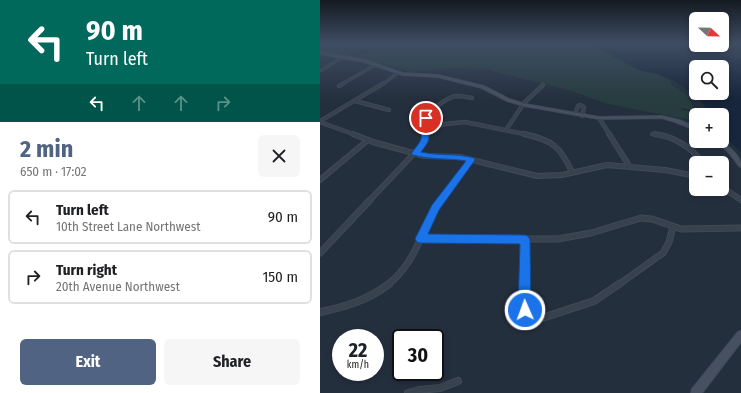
<!DOCTYPE html>
<meta charset="utf-8">
<style>
body{margin:0;font-family:"Fira Sans Condensed",sans-serif;background:#f6f6f6;color:#202124;height:100vh;display:flex;flex-direction:column;font-size:15px;white-space:nowrap}
*{box-sizing:border-box;margin:0}
p{font-size:13px;color:#757577}
.icon{flex:none;width:22px;height:22px;fill:none;stroke:currentColor;stroke-width:2;stroke-linecap:round;stroke-linejoin:round}
.map{position:relative;flex:1;overflow:hidden}
.side{display:flex;flex-direction:column;background:#fff;width:320px}
.side>*{flex:none}
.banner{background:#00695c;color:#fff;overflow:hidden}
.needle{width:26px;rotate:112deg}
.fabs{position:absolute;left:369px;top:12px;display:grid;gap:8px}
.fabs a{display:grid;place-items:center;width:40px;height:40px;border-radius:6px;background:#fff;box-shadow:0 2px 6px #0003;font-size:20px}
.speed{position:absolute;left:12px;top:329px;display:flex;gap:8px;font-size:20px;font-weight:700;text-align:center}
.speed>*{display:grid;place-content:center;width:52px;height:52px;border-radius:50%;background:#fff;box-shadow:0 2px 6px #0003;line-height:1}
.speed small{font-size:10px;font-weight:400}
.speed .limit{border:2px solid #111;border-radius:6px;background:#fff;color:#111}
.pin{position:absolute;display:grid;place-items:center;width:34px;height:34px;color:#fff;margin:-17px;border:2px solid #fff;border-radius:50%;box-shadow:0 1px 4px #0007}
.me{position:absolute;width:44px;margin:-22px;rotate:358deg;stroke-linejoin:round;filter:drop-shadow(0 0 3px #0008)}
.turn{display:flex;align-items:center;gap:14px;height:84px;padding:0 20px;font-size:18px}
.turn .icon{width:52px;height:52px;stroke-width:2.5}
.turn b{display:block;font-size:28px;line-height:34px}
.lanes{display:flex;align-items:center;height:38px;padding:0 20px;background:#0003;justify-content:center;gap:20px;direction:ltr}
.lanes .off{opacity:.35}
.round{display:grid;place-items:center;flex:none;width:42px;height:42px;border-radius:6px;background:#f6f6f6}
.overview{display:flex;align-items:center;justify-content:space-between;height:68px;padding:0 20px}
h1{font-size:24px;font-weight:700;line-height:30px;color:#506383}
.action{display:flex;gap:8px;margin-top:auto;padding:8px 20px}
.action a{flex:1;height:46px;border-radius:6px;background:#506383;color:#fff;font-size:16px;font-weight:700;line-height:46px;text-align:center}
.action a+a{background:#f6f6f6;color:#202124}
ul{padding:0;list-style:none}
li{display:flex;align-items:center;gap:12px;height:54px;margin:0 8px 6px;padding:0 12px;border:2px solid #e0e0e0;border-radius:6px}
li div{flex:1}
li b{display:block;font-size:15px}
li em{font-style:normal}
main{display:flex;flex:1;min-height:0}
.map>svg:first-child{display:block}
.green{fill:#263c3f}
.water{fill:#17263c;fill-rule:evenodd}
.lines{fill:none;stroke-linecap:round;stroke-linejoin:round}
.stream{stroke:#17263c;stroke-width:1}
.street-far4-casing{stroke:#414a57;stroke-width:3.5}
.street-far3-casing{stroke:#414a57;stroke-width:4.5}
.street-far2-casing{stroke:#414a57;stroke-width:6}
.street-far1-casing{stroke:#414a57;stroke-width:7}
.street-casing{stroke:#414a57;stroke-width:8}
.secondary-casing{stroke:#414a57;stroke-width:2}
.street-far4{stroke:#38414e;stroke-width:2.5}
.street-far3{stroke:#38414e;stroke-width:3}
.street-far2{stroke:#38414e;stroke-width:4}
.street-far1{stroke:#38414e;stroke-width:5}
.street{stroke:#38414e;stroke-width:6}
.secondary{fill:#465061;fill-rule:evenodd}
.route{fill:#1a73e8;stroke:#114b97}
</style>
<main>
<section class="side">
<div class="banner">
<div class="turn"><svg class="icon" aria-label="left" viewBox="0 0 24 24"><path d="M17 20v-9H6M10 6l-5 5 5 5"/></svg><div><b>90 m</b>Turn left</div></div>
<div class="lanes"><svg class="icon" aria-label="left" viewBox="0 0 24 24"><path d="M17 20v-9H6M10 6l-5 5 5 5"/></svg><svg class="icon off" aria-label="ahead" viewBox="0 0 24 24"><path d="M12 20V5M6 11l6-6 6 6"/></svg><svg class="icon off" aria-label="ahead" viewBox="0 0 24 24"><path d="M12 20V5M6 11l6-6 6 6"/></svg><svg class="icon off" aria-label="right" viewBox="0 0 24 24"><path d="M7 20v-9h11M14 6l5 5-5 5"/></svg></div>
</div>
<div class="overview"><div><h1>2 min</h1><p>650 m · 17:02</p></div><a class="round"><svg class="icon" aria-label="close" viewBox="0 0 24 24"><path d="M6 6l12 12M18 6L6 18"/></svg></a></div>
<ul>
<li><svg class="icon" aria-label="left" viewBox="0 0 24 24"><path d="M17 20v-9H6M10 6l-5 5 5 5"/></svg><div><b>Turn left</b><p>10th Street Lane Northwest</p></div><em>90 m</em></li>
<li><svg class="icon" aria-label="right" viewBox="0 0 24 24"><path d="M7 20v-9h11M14 6l5 5-5 5"/></svg><div><b>Turn right</b><p>20th Avenue Northwest</p></div><em>150 m</em></li>
</ul>
<div class="action"><a>Exit</a><a>Share</a></div>
</section>
<div class="map">
<svg width="421" height="393" viewBox="0 0 421 393">
<rect width="100%" height="100%" fill="#242f3e"/>
<g class="green">
<polygon points="0,44 57,44 30,56 0,52"/>
<path d="M65,44H269L317,69L336,74L351,81V85C366,93 373,97 373,115L376,118V121L288,104L248,90L164,69L134,68L90,72L37,57Z"/>
</g>
<path class="water" d="M269,44H356L364,45L375,44L377,48L381,50L421,59V152L402,135V115H381L380,113L385,110V107C374,92 356,80 338,74C331,72 322,72 315,68C299,60 285,51 269,44ZM376,67H402V93H376Z"/>
<g class="lines">
<polyline class="stream" points="362,109 381,113"/>
<g class="street-far4-casing">
<g id="street-far4">
<polyline points="0,71 24,56"/>
<polyline points="22,84 57,64"/>
<polyline points="63,84 79,72"/>
</g>
</g>
<g class="street-far3-casing">
<g id="street-far3">
<polyline points="19,86 24,83"/>
<polyline points="35,101 69,110"/>
<polyline points="255,114 258,106 261,105 264,107 262,116"/>
<polyline points="279,118 290,135"/>
<polyline points="0,121 64,83"/>
<polyline points="0,122 36,135"/>
<polyline points="105,130 125,124 145,122 209,135"/>
<polyline points="186,130 204,103 223,85"/>
<polyline points="332,134 341,135"/>
<path d="M106,135L103,124C108,113 124,98 136,96C142,96 147,97 152,98"/>
</g>
</g>
<g class="street-far2-casing">
<g id="street-far2">
<polyline points="33,134 53,142 104,156 140,157 217,176 242,175 287,165 345,170 376,176"/>
<path d="M204,134C232,140 240,146 252,172"/>
<polyline points="289,134 310,167"/>
<path d="M335,134C355,137 371,147 383,163"/>
<polyline points="0,180 48,140"/>
<polyline points="402,187 421,200"/>
<polyline points="49,201 103,144 106,134"/>
<polyline points="120,201 151,160"/>
</g>
</g>
<g class="street-far1-casing">
<g id="street-far1">
<polyline points="100,239 238,239 271,233 321,218 332,219 361,229 421,228"/>
<polyline points="0,253 50,200"/>
<path d="M67,285C96,264 102,228 121,200"/>
<polyline points="204,285 205,240"/>
<polyline points="298,285 343,253 349,242 353,227"/>
</g>
</g>
<g class="street-casing">
<g id="street">
<polyline points="204,284 204,308 209,316 219,319 274,301 299,284"/>
<path d="M0,312C25,307 48,300 69,284"/>
<polyline points="88,393 99,390 120,388 138,381"/>
</g>
</g>
<g class="secondary-casing">
<g id="secondary">
<polygon points="0,52 46,60 83,73 118,75 164,86 189,99 205,104 279,117 342,116 359,120 376,127 376,130 355,122 342,118 279,119 204,106 187,101 162,88 118,77 83,75 44,62 0,54"/>
<path d="M397,141H402C410,148 421,156 421,167L419,166L410,154Z"/>
<polygon points="421,331 421,342 382,393 371,393 372,389 418,332"/>
</g>
</g>
<use href="#street-far4" class="street-far4"/>
<use href="#street-far3" class="street-far3"/>
<use href="#street-far2" class="street-far2"/>
<use href="#street-far1" class="street-far1"/>
<use href="#street" class="street"/>
<use href="#secondary" class="secondary"/>
</g>
<linearGradient id="sky" x2="0" y2="1"><stop stop-color="#141a22"/><stop offset="0.44" stop-color="#3f4d63"/><stop offset="1" stop-color="#3f4d63" stop-opacity="0"/></linearGradient>
<rect width="421" height="99" fill="url(#sky)"/>
<path class="route" d="M103,117L109,118L106,124C111,139 110,140 101,152C118,156 136,153 154,158L155,160L119,210L108,234L205,235L208,236L210,240L211,310L209,314L205,316L200,314L198,310L200,244L100,243L97,242L95,239L112,205L146,161C128,158 110,160 93,155L91,154C101,140 104,141 99,124Z"/>
</svg>
<div class="fabs">
<a><svg class="needle" viewBox="-14 -14 28 28"><path d="M0-13l5 13h-10z" fill="#e53935"/><path d="M0 13l5-13h-10z" fill="#757577"/></svg></a>
<a><svg class="icon" aria-label="search" viewBox="0 0 24 24"><circle cx="10" cy="10" r="6"/><path d="M15 15l6 6"/></svg></a>
<a>+</a>
<a>−</a>
</div>
<div class="speed"><div>22<small>km/h</small></div><div class="limit">30</div></div>
<div class="pin" style="left:106px;top:118px;background:#d93025"><svg class="icon" aria-label="arrive" viewBox="0 0 24 24"><path d="M6 21V4h12l-3 4 3 4H6"/></svg></div>
<svg class="me" style="left:205px;top:310px" viewBox="-20 -20 40 40"><circle r="17" fill="#1a73e8" stroke="#fff" stroke-width="3"/><path d="M0-11L8 9 0 5-8 9z" fill="#fff"/></svg>
</div>
</main>
